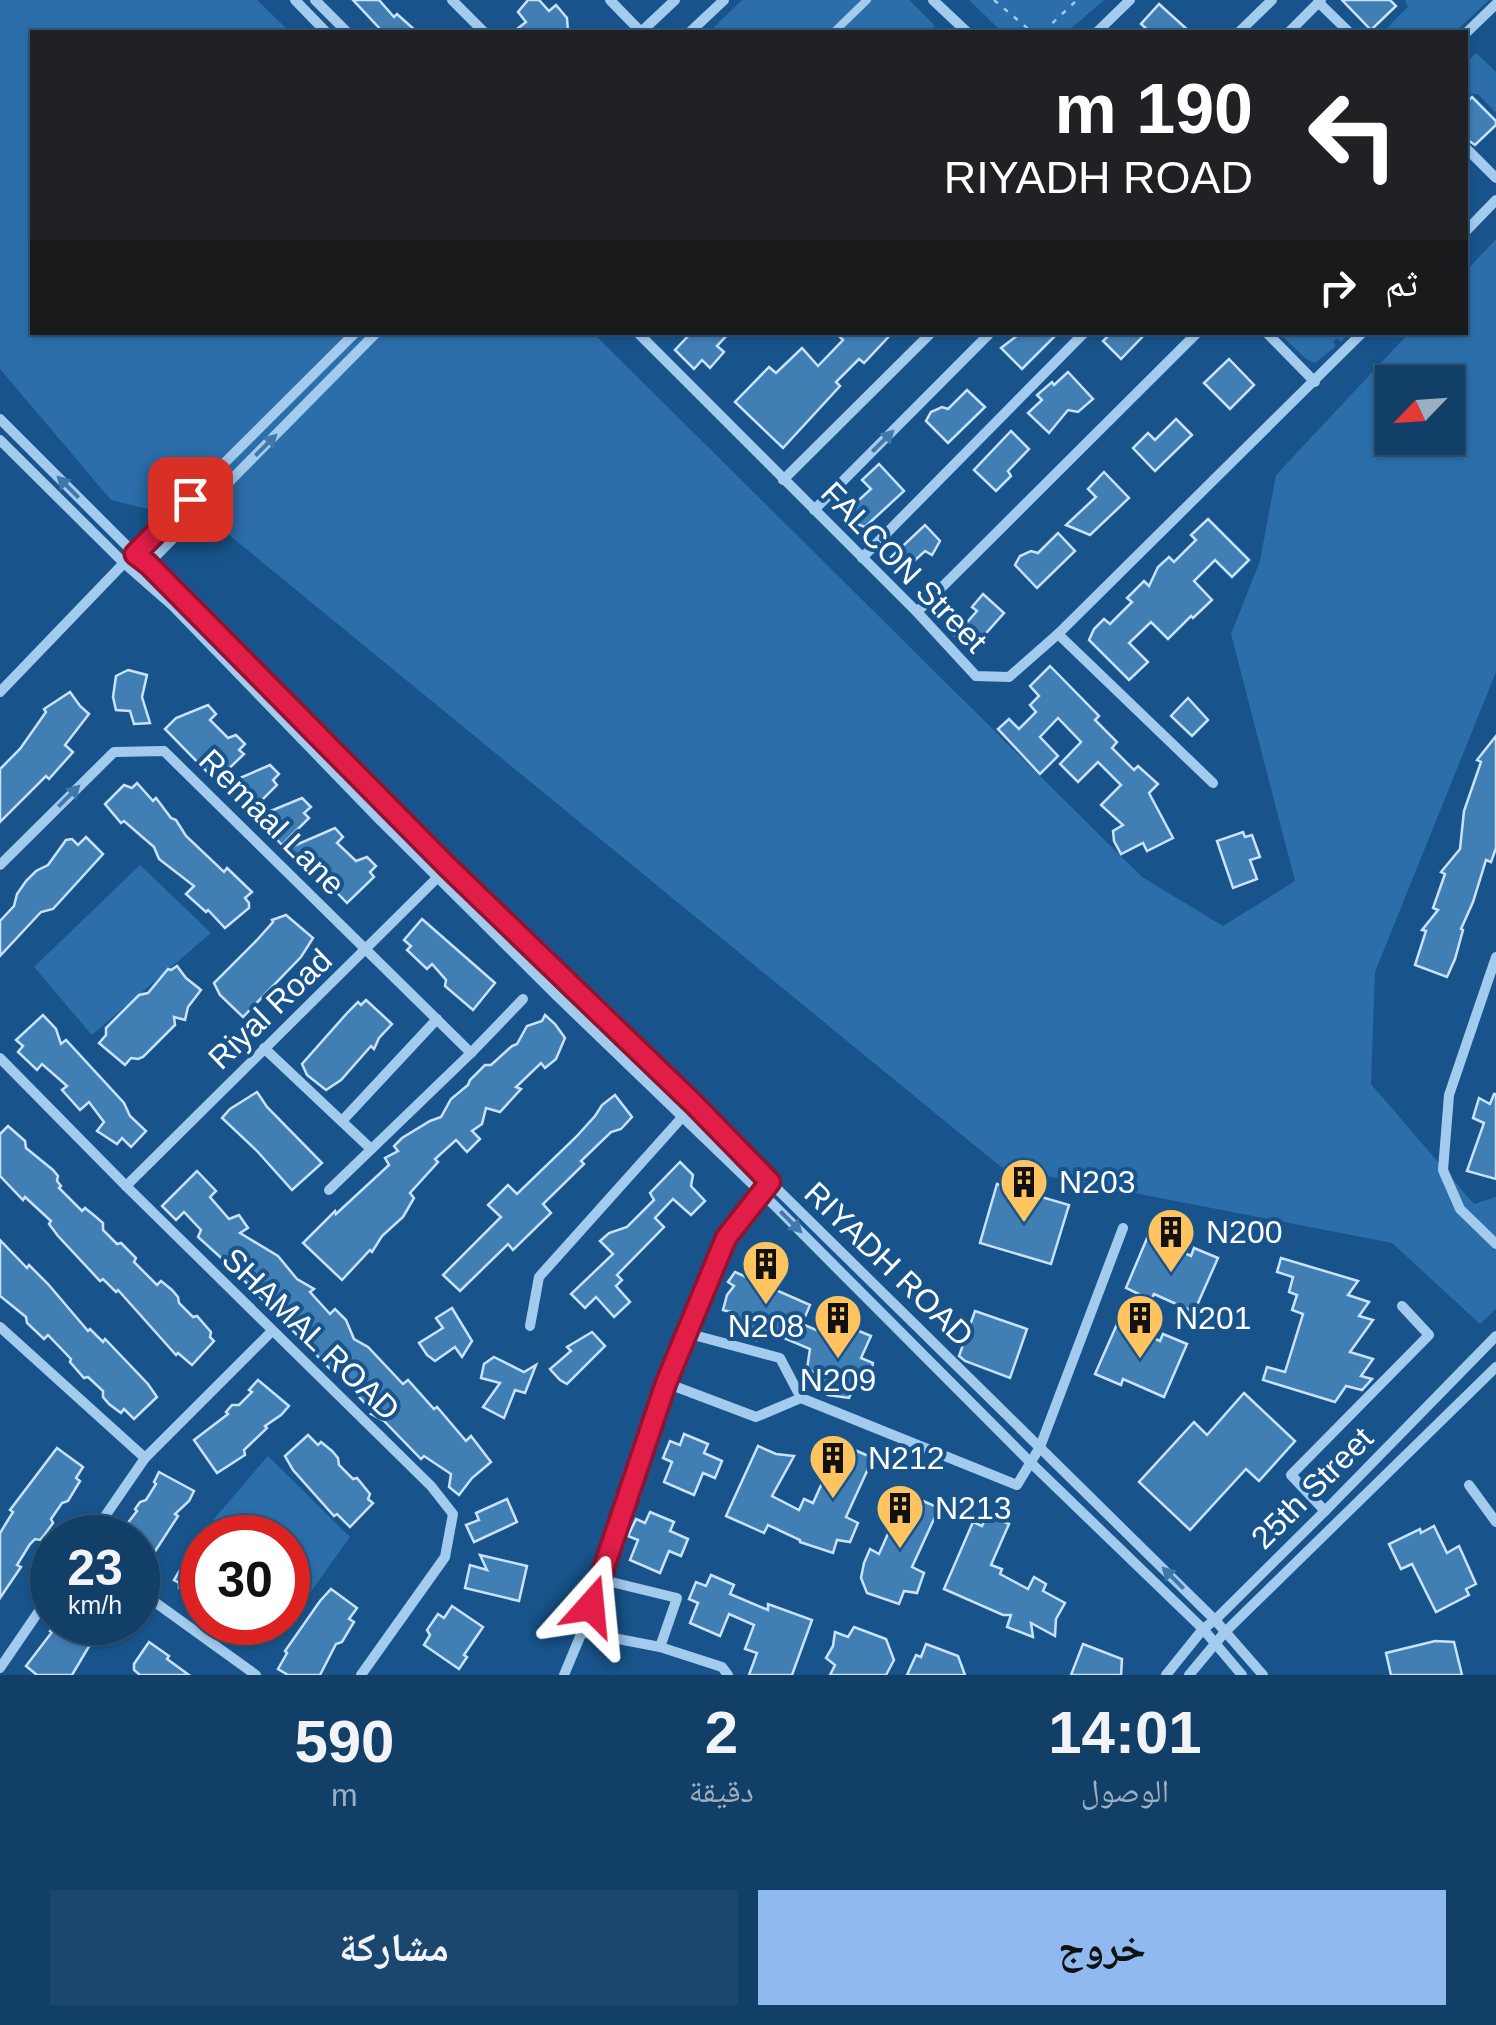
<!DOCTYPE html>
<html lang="ar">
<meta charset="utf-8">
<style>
body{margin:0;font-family:Arial,"Noto Naskh Arabic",sans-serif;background:#1b466e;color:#f1f3f6;direction:rtl;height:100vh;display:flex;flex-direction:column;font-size:38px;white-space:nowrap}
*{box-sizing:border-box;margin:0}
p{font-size:32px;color:#9cafc0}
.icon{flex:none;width:55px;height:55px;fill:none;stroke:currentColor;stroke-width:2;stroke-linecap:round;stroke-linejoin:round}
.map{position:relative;height:1675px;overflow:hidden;direction:ltr}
.drawer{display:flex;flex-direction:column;background:#123f68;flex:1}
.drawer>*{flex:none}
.hud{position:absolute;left:30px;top:30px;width:1438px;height:305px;border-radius:0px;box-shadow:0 2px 8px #0004,0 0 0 2px #31587c;direction:rtl;background:#202124;color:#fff;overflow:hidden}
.needle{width:65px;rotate:245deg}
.tools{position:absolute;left:1375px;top:365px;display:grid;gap:20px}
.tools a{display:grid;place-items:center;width:90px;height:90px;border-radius:0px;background:#123f68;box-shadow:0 2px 8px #0004,0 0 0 2px #31587c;font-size:50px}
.speed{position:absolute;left:30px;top:1515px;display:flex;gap:20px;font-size:50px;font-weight:700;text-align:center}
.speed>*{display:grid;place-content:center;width:130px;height:130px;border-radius:50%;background:#123f68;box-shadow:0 2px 8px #0004,0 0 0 2px #31587c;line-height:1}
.speed small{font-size:25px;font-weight:400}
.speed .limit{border:15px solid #d22;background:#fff;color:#111}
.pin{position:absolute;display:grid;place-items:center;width:85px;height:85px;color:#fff;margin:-42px;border-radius:20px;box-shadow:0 5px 15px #0006}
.me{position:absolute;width:110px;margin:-55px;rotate:18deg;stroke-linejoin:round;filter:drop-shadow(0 0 8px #0008)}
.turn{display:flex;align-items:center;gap:35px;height:210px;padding:0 50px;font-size:45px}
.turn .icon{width:130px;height:130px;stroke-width:2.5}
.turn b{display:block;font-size:70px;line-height:85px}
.then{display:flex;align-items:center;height:95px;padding:0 50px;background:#0003;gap:20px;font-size:38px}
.eta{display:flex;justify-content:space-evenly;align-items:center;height:170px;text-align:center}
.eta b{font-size:60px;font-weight:700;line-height:70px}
.primary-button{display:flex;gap:20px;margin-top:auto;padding:20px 50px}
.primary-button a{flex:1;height:115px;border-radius:0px;background:#90b9f0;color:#111;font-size:40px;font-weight:700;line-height:115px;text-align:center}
.primary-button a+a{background:#1b466e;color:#f1f3f6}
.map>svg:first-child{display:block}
.green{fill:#2b6ea9;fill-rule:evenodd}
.building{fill:#417eb4;stroke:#c8e3fa;stroke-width:2.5}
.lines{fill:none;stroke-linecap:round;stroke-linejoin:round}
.path{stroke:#a2cbee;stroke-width:2.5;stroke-dasharray:5 8;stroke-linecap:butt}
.service{stroke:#a2cbee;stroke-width:8}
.minor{stroke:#a2cbee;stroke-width:10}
.oneway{fill:#4178a9}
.route-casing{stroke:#92132f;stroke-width:25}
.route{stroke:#e11d48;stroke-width:18}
.labels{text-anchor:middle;stroke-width:8;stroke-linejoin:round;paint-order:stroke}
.street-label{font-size:32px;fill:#fff;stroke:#18548b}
.poi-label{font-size:32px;fill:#fff;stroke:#18548b;text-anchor:start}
</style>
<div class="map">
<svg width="1496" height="1675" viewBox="0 0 1496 1675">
<rect width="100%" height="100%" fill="#18548b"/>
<g class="green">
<path d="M0,0H257L290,32H32V332L593,333L1142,877L1223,926L1295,881L1231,634L1260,561L1276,475L1409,333L1465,332V272L1496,239V672L1375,972L1371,1084L1474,1204L1496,1197V1309L1480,1324L1392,1243L1001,1167L218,526L111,500L0,369ZM1392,382H1448V438H1392Z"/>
<polygon points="742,0 909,0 935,26 929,32 709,32"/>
<polygon points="969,0 1104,0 1067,32 1002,32"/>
<polygon points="1405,0 1489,0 1455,32 1383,32 1408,7"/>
<polygon points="1476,53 1496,72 1496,113 1478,94 1465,94 1465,64"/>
<polygon points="1279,333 1349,333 1341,342 1337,338 1333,342 1336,346 1315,363 1306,359"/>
<polygon points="140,865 211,933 92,1035 34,967"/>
<polygon points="268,1456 350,1537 307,1597 288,1581 288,1538 235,1537 213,1520"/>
</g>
<g class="building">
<polygon points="353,0 379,0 394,17 397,14 417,32 383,32"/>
<polygon points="528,0 539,0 549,11 556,5 567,18 568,32 513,32 526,22 518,12"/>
<polygon points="1342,0 1390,0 1396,6 1371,30"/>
<polygon points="1159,4 1190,32 1150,32 1141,24"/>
<polygon points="1472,97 1496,121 1496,125 1475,145 1465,138 1465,104"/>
<polygon points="692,332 730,332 717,346 724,352 710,368 702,360 694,369 675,350"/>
<polygon points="835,332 893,332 864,363 859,359 836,382 840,386 783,448 735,402 769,367 776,373 802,348 818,366 843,340"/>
<polygon points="1022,332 1059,332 1022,369 1001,348"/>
<polygon points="1112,332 1147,332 1121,359 1103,341"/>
<polygon points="1229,359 1254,385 1230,409 1204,383"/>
<polygon points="1068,372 1093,399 1078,412 1068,410 1049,433 1028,413 1042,400 1037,395 1052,382 1054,385"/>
<polygon points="967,390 985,407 948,443 926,421 931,412 942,407 948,409"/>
<polygon points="1176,419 1192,435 1155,471 1133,448 1148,433 1155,440"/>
<polygon points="1011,431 1029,449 1008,471 1011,476 996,491 974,470"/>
<polygon points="879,464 904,491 865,527 857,524 846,512 871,489 862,480"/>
<polygon points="1104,472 1129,498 1090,535 1066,525 1096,497 1088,489"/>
<polygon points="1208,519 1249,560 1232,577 1215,560 1194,581 1212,600 1193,618 1191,616 1168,639 1151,622 1129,643 1148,662 1129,680 1089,640 1094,629 1104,619 1110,624 1132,602 1127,598 1144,581 1149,586 1158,567 1169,557 1174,562 1196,540 1191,535"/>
<polygon points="925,525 940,541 932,555 925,551 903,571 891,557"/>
<polygon points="1058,533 1075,551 1037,588 1015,565 1020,556 1031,551 1038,553"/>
<polygon points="983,594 1004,613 971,650 955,636 977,611 972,607"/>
<polygon points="1050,666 1099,716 1095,720 1117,742 1112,748 1134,770 1138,766 1158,784 1149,793 1173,838 1147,851 1143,843 1121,854 1114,841 1113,831 1123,825 1101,805 1121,785 1098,762 1078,782 1060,764 1081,742 1058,718 1040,737 1058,756 1040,774 998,729 1009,719 1019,729 1036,712 1030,705 1039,696 1030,686"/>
<polygon points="128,670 147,675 142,697 150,723 134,724 130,711 116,710 113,697 116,676"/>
<polygon points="70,692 80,706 89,714 65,745 73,752 49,779 46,776 0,822 0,769 20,749 46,712 44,709"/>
<polygon points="1188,698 1208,720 1192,736 1171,716"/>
<polygon points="208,705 216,714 210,720 228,738 236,735 245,744 239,750 244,754 216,781 165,729 176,718"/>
<polygon points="1496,736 1496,848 1491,862 1486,860 1473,902 1461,929 1463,930 1455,959 1447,977 1415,965 1426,931 1422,930 1438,910 1433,908 1445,874 1441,872 1460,849 1464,811 1481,762 1477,760"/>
<polygon points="270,765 279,774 273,780 277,785 250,812 224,785"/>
<polygon points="137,783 153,801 156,798 171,818 176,820 186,836 224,872 227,868 252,892 245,898 249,903 249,908 225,928 208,910 206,912 186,894 194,886 159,859 154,847 124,821 121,823 105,804 124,785 132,788"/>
<polygon points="302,798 311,807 304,813 309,818 282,845 256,817"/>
<polygon points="335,828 343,837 337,843 356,861 367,857 376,866 370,872 374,877 347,903 317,872 314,875 289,848"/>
<polygon points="1243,832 1245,837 1252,835 1260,857 1250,860 1257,879 1233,888 1217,841"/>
<polygon points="86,837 103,854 53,909 41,912 0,956 0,921 14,906 17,894 26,881 36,871 48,865 66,840 72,839 78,845"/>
<polygon points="286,915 313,938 301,957 243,1017 220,995 214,983 257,940 273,922 272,920"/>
<polygon points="422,919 495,983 473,1010 445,986 446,980 432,964 427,969 407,950 411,946 404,940"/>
<polygon points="177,966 186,978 201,990 188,1007 185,1020 174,1017 175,1025 143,1057 138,1059 131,1058 125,1065 99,1043 106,1035 106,1028 139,995 148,993 168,969 171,970"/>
<polygon points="366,1000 392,1024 379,1038 374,1049 371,1046 341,1080 326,1090 307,1075 302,1064 348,1012 358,1002 361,1005"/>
<polygon points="43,1015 56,1029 61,1044 66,1040 124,1103 130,1116 146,1131 131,1147 122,1138 117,1144 97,1131 104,1122 89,1102 80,1110 62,1090 67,1086 42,1064 37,1070 18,1052 23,1046 16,1040"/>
<polygon points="545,1015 555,1024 565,1038 556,1059 545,1068 541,1063 516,1087 521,1089 500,1112 486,1108 482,1124 472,1131 480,1139 467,1152 456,1140 435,1159 438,1162 410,1193 414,1198 403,1217 382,1236 372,1252 370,1250 342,1280 303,1243 335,1211 336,1214 389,1165 385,1158 398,1151 394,1146 402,1138 430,1121 441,1117 451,1099 468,1085 470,1080 485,1065 491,1065 512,1046 517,1044 527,1026 542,1021"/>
<polygon points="257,1092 267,1107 322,1163 292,1190 257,1151 222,1118 230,1109"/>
<polygon points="1494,1094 1496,1094 1496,1179 1467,1171 1484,1123 1473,1118 1479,1098 1490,1104"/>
<polygon points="615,1095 632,1117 621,1129 611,1132 581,1161 584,1164 543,1204 551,1213 513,1250 508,1244 460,1291 443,1275 501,1217 488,1205 508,1185 517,1194 576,1137 595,1116 602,1105"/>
<polygon points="8,1126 25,1141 26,1148 53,1170 58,1176 57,1181 61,1186 59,1188 82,1211 85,1208 96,1217 103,1223 103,1230 117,1244 121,1243 136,1258 134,1262 157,1285 161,1281 172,1290 178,1297 179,1303 193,1317 197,1316 211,1332 210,1337 214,1341 192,1365 178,1353 176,1355 118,1290 116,1292 103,1279 100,1281 58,1236 49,1224 51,1221 25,1197 23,1200 0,1176 0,1134"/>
<polygon points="680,1162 693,1175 691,1186 705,1201 691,1215 673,1199 655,1218 664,1227 617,1275 622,1280 616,1286 630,1302 614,1317 596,1297 585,1308 571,1294 613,1254 600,1241 609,1233 627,1227 654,1200 650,1193"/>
<polygon points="197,1171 216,1191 210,1197 229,1219 239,1215 248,1228 240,1233 278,1256 297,1279 314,1289 310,1292 330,1314 335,1309 346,1320 354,1339 368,1347 403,1384 408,1380 434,1409 437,1407 466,1441 471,1436 491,1462 472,1478 459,1495 449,1487 451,1474 424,1456 421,1459 384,1421 371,1414 373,1412 334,1370 332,1371 229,1265 198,1237 201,1230 184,1212 176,1220 162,1206"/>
<polygon points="997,1184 1069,1205 1051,1264 980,1243"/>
<polygon points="1148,1236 1191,1256 1194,1248 1218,1258 1194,1312 1154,1294 1151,1300 1126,1288"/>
<polygon points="0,1240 27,1268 29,1265 48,1284 88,1331 90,1329 103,1342 105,1339 148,1384 157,1397 134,1419 124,1409 121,1413 109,1404 103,1397 103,1391 88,1377 84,1378 70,1362 71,1359 48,1335 44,1339 27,1323 26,1317 0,1296"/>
<polygon points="1281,1258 1358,1281 1348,1295 1369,1302 1359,1316 1373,1320 1350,1352 1373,1359 1361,1376 1372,1379 1362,1390 1346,1386 1335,1402 1263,1380 1267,1367 1285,1372 1303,1314 1292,1310 1297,1295 1289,1292 1293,1277 1277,1272"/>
<polygon points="735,1272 810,1305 802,1324 828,1335 830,1319 871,1336 861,1358 873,1363 867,1391 855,1385 849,1398 828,1395 809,1384 815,1373 807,1369 810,1349 763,1329 756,1340 746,1334 731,1330 735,1313 723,1310 727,1295 734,1286 728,1282"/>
<polygon points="452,1308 472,1341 462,1357 455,1347 435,1361 427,1355 419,1343 443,1328 436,1318"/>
<polygon points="975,1311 1027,1329 1010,1378 965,1361 959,1356"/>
<polygon points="1118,1322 1160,1341 1163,1334 1187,1344 1164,1397 1123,1379 1121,1385 1095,1374"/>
<polygon points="592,1332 605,1346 567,1384 560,1380 550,1369 571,1351 567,1347"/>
<polygon points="494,1357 524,1372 536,1365 525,1393 515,1390 504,1418 483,1407 500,1383 481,1378 484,1364"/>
<polygon points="258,1380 289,1406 281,1415 265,1426 267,1428 244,1450 245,1455 217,1473 194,1440 228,1414 226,1412 232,1405 239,1405 252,1392 249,1390"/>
<polygon points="1244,1393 1295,1441 1259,1481 1246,1469 1190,1530 1139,1482 1194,1422 1207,1435"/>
<polygon points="684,1434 708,1444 704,1453 722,1461 715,1478 703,1473 694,1495 664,1482 672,1462 663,1458 670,1441 680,1445"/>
<polygon points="308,1435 318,1445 321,1442 332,1451 338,1458 339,1465 353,1479 357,1478 370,1494 368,1499 373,1503 350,1527 337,1514 334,1516 293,1470 285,1456"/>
<polygon points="758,1446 776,1454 794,1456 772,1496 799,1510 804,1499 813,1503 836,1452 853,1460 857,1451 873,1458 846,1517 858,1523 850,1542 837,1540 833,1553 800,1542 800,1540 768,1525 764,1533 726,1516"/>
<polygon points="57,1448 83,1467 76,1478 80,1481 68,1501 62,1503 51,1519 53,1523 45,1534 40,1540 35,1539 30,1544 17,1565 21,1567 0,1598 0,1533 13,1512 10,1510"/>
<polygon points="159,1472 194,1491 189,1501 175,1514 178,1516 152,1556 151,1555 138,1570 138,1538 116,1538 137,1511 135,1509 140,1502 146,1500 156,1484 154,1482"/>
<polygon points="507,1499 517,1522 474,1542 466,1525 479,1520 476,1513"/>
<polygon points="923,1501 939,1508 912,1567 924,1573 917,1593 904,1591 899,1604 867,1593 861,1578 864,1563 870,1549 879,1554 902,1502 919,1510"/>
<polygon points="650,1512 674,1522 670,1531 688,1539 681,1556 669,1551 660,1573 630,1560 638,1540 628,1536 636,1519 645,1523"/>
<polygon points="987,1515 1009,1524 991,1565 1002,1569 1000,1574 1028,1589 1034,1577 1046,1584 1043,1591 1065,1603 1056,1619 1055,1636 1031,1623 1033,1637 1007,1627 1011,1615 1003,1615 944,1589 973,1522 982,1526"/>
<polygon points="1434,1526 1447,1553 1459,1546 1476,1584 1466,1589 1469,1595 1436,1612 1412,1564 1401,1569 1389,1544 1420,1529 1421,1533"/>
<polygon points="191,1551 202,1559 202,1605 179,1588 179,1583 174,1580"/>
<polygon points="480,1555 527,1566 519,1601 465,1588 470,1565 487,1570"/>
<polygon points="711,1575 734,1585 730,1594 768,1610 768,1604 812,1620 792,1675 749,1675 757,1653 745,1649 754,1625 729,1614 720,1636 690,1623 698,1603 689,1599 696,1582 706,1586"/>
<polygon points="331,1589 357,1608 349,1619 354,1622 342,1642 336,1644 320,1675 288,1675 278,1669 287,1653 285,1651 320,1601"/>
<polygon points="452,1606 483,1627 464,1655 467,1657 459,1669 424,1645 430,1635 427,1630 438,1614 444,1618"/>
<polygon points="56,1622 103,1622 90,1635 94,1638 72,1675 37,1675 26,1666 52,1632 50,1631"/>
<polygon points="854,1627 886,1639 894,1660 886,1675 830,1675 835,1665 826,1658 833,1646 835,1632 848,1637"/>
<polygon points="1435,1641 1454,1642 1462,1675 1391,1675 1386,1653"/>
<polygon points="149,1642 169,1656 167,1659 189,1675 140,1675 134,1670 134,1664"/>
<polygon points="926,1644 958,1656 965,1675 907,1675 916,1655 921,1657"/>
<polygon points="1083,1644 1122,1659 1121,1675 1071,1675"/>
</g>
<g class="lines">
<g class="path">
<polyline points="994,0 1032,32"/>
<polyline points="1043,32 1077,0"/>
</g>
<polyline class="service" points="834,32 867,0"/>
<g class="minor">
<polyline points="295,0 326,32"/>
<polyline points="315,0 347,32"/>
<polyline points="452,0 484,32"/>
<polyline points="610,0 641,32 675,0"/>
<polyline points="933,0 967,32"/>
<polyline points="1318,2 1349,32"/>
<polyline points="690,32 724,0"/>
<polyline points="1097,32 1130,0"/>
<polyline points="1239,32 1272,0"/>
<polyline points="1289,32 1321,0"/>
<polyline points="1465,34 1496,4"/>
<polyline points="1465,147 1496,178"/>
<polyline points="1465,232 1496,200"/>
<polyline points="637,332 917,612 976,676 1009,677 1058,634 1363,332"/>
<polyline points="1266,332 1315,382"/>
<polyline points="0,419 448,867 694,1104 770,1182 1215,1620 1263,1675"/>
<polyline points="0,440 124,563 173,606 377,817 558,997 774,1205 1030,1462 1203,1629 1242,1675"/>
<polyline points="783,480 932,332"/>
<polyline points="814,510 991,332"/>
<polyline points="862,558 1085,332"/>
<polyline points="148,564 377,332"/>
<polyline points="917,612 1198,332"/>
<polyline points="1058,634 1213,783"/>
<polyline points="0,692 124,563 356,332"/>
<polyline points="0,865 114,752 164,751 471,1053"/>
<polyline points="1496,957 1449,1095 1443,1170 1460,1209 1496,1244"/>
<polyline points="264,1048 370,1148"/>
<polyline points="0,1058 126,1186 431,1486 453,1514 445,1557 361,1675"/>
<polyline points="342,1121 437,1019"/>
<polyline points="126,1186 441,874"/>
<polyline points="329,1190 471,1053 523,999"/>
<polyline points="530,1326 539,1277 694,1104"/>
<polyline points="0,1327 145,1458"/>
<polyline points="666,1383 756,1417 801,1398 780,1358 686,1333"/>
<polyline points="801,1398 1017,1485 1040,1447 1123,1228"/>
<polyline points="1469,1485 1496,1522"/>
<polyline points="1325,1511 1291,1475 1429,1335 1402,1306"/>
<polyline points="90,1538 145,1458 272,1331"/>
<polyline points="599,1579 677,1598 660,1647"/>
<polyline points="138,1590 256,1675"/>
<polyline points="582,1632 660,1647 722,1667 728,1675"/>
<polyline points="0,1668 52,1592"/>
<polyline points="564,1675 582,1632 666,1383 726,1239 770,1182"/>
<polyline points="1166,1675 1203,1629 1215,1620 1325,1511 1496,1336"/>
<polyline points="1189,1675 1225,1632 1496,1367"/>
</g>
</g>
<defs><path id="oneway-solid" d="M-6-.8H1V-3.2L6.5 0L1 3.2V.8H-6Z" transform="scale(2.5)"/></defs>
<g class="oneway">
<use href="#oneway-solid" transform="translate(883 441) rotate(-45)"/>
<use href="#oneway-solid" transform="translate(266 445) rotate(-45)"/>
<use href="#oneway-solid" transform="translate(68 487) rotate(-135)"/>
<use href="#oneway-solid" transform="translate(69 796) rotate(-45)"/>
<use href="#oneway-solid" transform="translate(791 1222) rotate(45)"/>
<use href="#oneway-solid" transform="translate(1173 1578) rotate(-135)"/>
</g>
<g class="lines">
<g class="route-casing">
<polyline id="route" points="190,499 135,554 148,564 448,867 694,1104 770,1182 726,1238 666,1383 591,1606"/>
</g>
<use href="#route" class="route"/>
</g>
<defs>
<g id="building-pin" transform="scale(2.5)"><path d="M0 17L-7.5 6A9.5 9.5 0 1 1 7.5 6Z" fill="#ffc45f" stroke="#18548b"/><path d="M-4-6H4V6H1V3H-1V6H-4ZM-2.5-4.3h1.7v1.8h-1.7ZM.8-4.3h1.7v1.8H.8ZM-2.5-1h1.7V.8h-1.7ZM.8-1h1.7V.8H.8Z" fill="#111"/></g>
</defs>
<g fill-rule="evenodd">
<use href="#building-pin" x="1024" y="1182"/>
<use href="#building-pin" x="1171" y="1232"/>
<use href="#building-pin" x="766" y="1264"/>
<use href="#building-pin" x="838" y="1318"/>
<use href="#building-pin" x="1140" y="1318"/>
<use href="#building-pin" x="833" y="1458"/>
<use href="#building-pin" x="900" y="1508"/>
</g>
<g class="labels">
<g class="street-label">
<text transform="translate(904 567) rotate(46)" y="11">FALCON Street</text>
<text transform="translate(272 822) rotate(45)" y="11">Remaal Lane</text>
<text transform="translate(270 1009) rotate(-44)" y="11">Riyal Road</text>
<text transform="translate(889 1264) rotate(44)" y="11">RIYADH ROAD</text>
<text transform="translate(311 1334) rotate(44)" y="11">SHAMAL ROAD</text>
<text transform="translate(1312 1488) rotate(-45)" y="11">25th Street</text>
</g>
<g class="poi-label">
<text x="1059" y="1193">N203</text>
<text x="1206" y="1243">N200</text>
<text x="1175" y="1329">N201</text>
<text x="766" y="1337" text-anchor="middle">N208</text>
<text x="838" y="1391" text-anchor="middle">N209</text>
<text x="868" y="1469">N212</text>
<text x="935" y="1519">N213</text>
</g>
</g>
</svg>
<div class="tools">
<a><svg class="needle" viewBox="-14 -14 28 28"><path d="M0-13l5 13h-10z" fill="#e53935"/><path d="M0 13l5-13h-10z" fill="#9cafc0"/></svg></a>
</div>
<div class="speed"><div>23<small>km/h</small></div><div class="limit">30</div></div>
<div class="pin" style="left:190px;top:499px;background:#d93025"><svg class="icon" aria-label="arrive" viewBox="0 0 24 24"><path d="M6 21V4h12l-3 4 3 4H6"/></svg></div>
<svg class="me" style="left:591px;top:1606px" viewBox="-20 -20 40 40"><path d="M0-17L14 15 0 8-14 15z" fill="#e11d48" stroke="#fff" stroke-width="4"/></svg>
<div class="hud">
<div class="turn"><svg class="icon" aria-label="left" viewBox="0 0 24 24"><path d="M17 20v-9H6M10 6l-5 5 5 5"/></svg><div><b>190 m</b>RIYADH ROAD</div></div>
<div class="then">ثم<svg class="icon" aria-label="right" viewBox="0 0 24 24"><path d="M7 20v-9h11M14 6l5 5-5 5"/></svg></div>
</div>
</div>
<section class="drawer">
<div class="eta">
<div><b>14:01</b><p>الوصول</p></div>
<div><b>2</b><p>دقيقة</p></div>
<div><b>590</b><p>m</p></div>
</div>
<div class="primary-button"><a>خروج</a><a>مشاركة</a></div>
</section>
